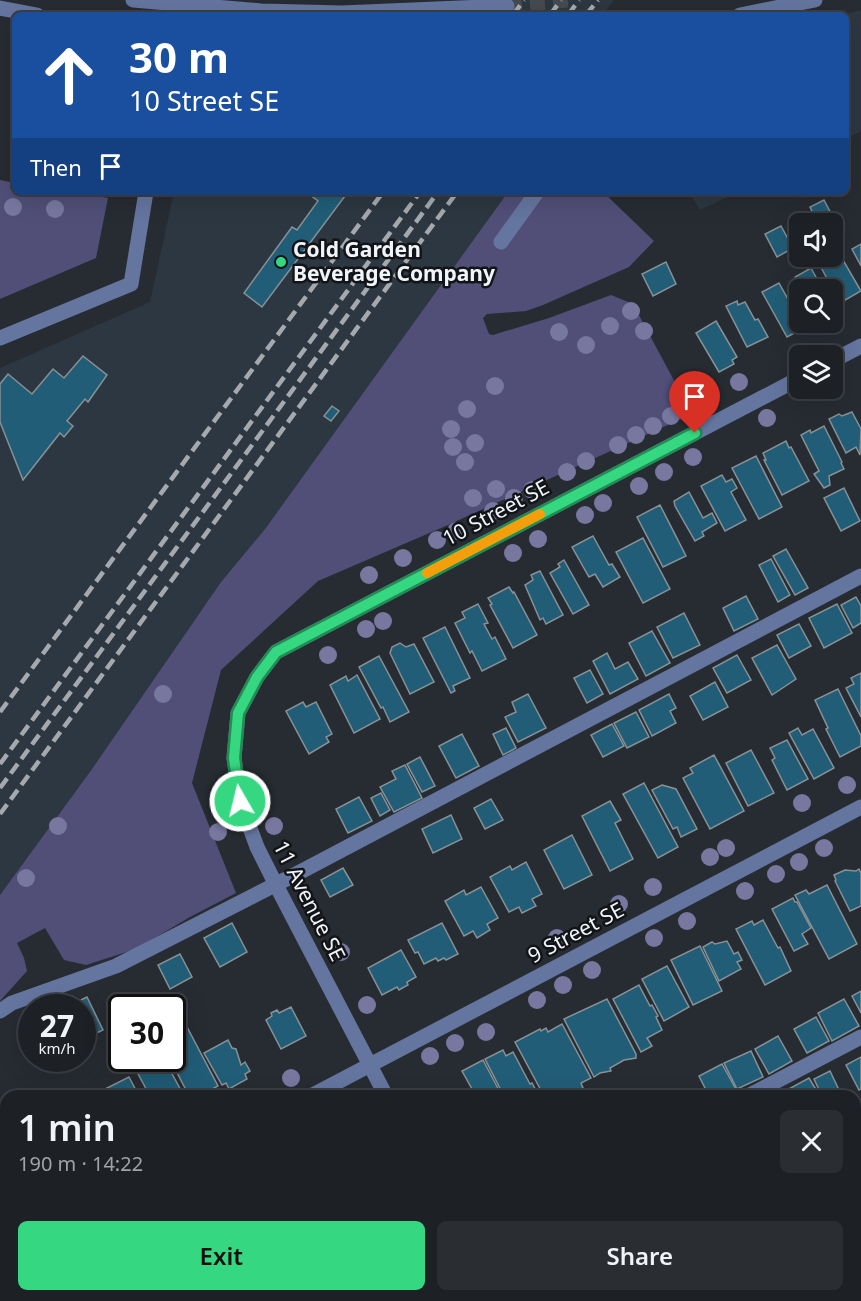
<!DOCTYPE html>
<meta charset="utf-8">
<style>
body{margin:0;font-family:"Noto Sans",sans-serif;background:#2a2e32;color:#f1f3f6;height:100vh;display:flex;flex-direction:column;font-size:22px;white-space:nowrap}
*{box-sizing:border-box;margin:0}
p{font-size:20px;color:#a0a3a7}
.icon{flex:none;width:33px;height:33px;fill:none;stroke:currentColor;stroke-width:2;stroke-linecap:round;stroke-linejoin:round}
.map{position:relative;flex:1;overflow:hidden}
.side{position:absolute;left:0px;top:1090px;width:861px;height:212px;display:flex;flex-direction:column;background:#1d2126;border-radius:18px 18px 0 0;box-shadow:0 6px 24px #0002,0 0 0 2px #3b3e43}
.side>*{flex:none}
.guide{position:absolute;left:12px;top:12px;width:837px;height:183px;border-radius:9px;box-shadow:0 6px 24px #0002,0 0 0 2px #3b3e43;background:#1a4fa0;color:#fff;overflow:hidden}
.controls{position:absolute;left:789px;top:213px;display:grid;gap:12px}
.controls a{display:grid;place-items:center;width:54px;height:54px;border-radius:9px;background:#1d2126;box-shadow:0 6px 24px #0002,0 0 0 2px #3b3e43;font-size:30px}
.speed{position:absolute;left:18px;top:994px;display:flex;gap:12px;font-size:30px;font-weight:700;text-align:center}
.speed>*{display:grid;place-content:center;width:78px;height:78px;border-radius:50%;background:#1d2126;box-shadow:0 6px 24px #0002,0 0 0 2px #3b3e43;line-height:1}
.speed small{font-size:15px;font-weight:400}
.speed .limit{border:3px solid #111;border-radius:9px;background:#fff;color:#111}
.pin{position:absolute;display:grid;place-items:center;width:51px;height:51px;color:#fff;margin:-62px -26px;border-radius:50% 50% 50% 0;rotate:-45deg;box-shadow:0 0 6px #0007}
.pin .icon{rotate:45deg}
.me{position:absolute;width:66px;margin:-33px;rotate:352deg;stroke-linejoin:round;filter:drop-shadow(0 0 4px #0008)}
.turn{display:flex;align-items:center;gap:21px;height:126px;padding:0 18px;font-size:27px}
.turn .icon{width:78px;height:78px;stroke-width:2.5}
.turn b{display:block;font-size:42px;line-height:51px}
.then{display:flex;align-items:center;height:57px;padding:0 18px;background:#0003;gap:12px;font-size:22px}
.round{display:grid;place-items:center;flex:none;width:63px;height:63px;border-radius:9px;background:#2a2e32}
.headline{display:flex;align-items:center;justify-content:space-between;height:102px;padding:0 18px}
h1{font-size:36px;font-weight:600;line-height:45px}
.action{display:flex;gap:12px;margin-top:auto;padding:12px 18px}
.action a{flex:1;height:69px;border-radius:9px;background:#35d881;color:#111;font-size:24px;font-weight:600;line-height:69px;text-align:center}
.action a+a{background:#2a2e32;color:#f1f3f6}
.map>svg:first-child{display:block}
.built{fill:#2c3741}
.green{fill:#514e78}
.building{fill:#215d77;stroke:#879196;stroke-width:1.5}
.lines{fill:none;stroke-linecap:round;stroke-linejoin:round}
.minor-tunnel{stroke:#454a50;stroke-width:15;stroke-dasharray:15 8;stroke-linecap:butt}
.minor{stroke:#64759f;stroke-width:15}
.rail{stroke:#a5a9ae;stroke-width:4.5;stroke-dasharray:12 6;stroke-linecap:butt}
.tree{fill:#7777a0}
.route-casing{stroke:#228c54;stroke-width:15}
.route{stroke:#35d881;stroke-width:10}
.slow{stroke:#f59e0b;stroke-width:10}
.poi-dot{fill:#35d881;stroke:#121417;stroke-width:2}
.labels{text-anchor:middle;stroke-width:5;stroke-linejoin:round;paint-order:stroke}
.poi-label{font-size:21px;font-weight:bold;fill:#f1f5f9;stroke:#121417;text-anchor:start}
.street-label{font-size:21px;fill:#f1f5f9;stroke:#121417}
</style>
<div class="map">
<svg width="861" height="1301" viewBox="0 0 861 1301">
<rect width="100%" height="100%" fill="#272c32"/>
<g class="built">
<polygon points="511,0 614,0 603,15 500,15"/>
<polygon points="861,10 861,131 846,139 846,15 840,15"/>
<polygon points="174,192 508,192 265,529 221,582 92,769 0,895 0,368 150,302"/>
<polygon points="689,192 738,192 700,210"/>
</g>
<g class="green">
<polygon points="0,180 15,183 15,192 71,192 108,198 96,258 0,299"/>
<polygon points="508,192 603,192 654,241 629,267 543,305 526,311 487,314 483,318 489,334 493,335 549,318 611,295 633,304 692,414 448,525 318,581 221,670 192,783 236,893 190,917 136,949 86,965 64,960 45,928 17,943 24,958 27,971 0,1001 0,895 92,769 221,582 265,529"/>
</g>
<g class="building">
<polygon points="306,192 348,192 262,307 244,293 292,227 297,230 318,201"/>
<polygon points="824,200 839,229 832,233 832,224 818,224 810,207"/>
<polygon points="781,226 793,248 777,257 765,234"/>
<polygon points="832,241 861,291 840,303 815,256 832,256"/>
<polygon points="861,244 861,266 852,249"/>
<polygon points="666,262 676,284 653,296 642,274"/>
<polygon points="811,268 823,290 801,290 795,277"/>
<polygon points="779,283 804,328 787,337 762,292"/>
<polygon points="737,301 738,305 745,302 755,320 758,319 768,337 747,347 726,306"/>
<polygon points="716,321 737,357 732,360 734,364 719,372 696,333"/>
<polygon points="83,356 107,375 88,402 85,399 67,421 73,426 64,437 60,433 23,480 0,422 0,384 8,374 32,394 53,369 64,378"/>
<polygon points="332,406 339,411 331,421 324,416"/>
<polygon points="852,412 861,429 860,455 856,447 846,453 829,419 839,414 842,416"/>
<polygon points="824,426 842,462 841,463 844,469 829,476 830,485 824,488 814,474 819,471 801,435 810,430 811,433"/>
<polygon points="786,441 789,448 791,447 809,481 782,495 764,460 766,460 763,453"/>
<polygon points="756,456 782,507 759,519 732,468"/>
<polygon points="722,475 726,482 732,479 737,488 731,492 746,520 725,531 701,486"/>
<polygon points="844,488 860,521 841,531 824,498"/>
<polygon points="689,492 703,518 712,513 717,523 702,532 704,536 695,541 675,506 674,501"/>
<polygon points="660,505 686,556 663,567 637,517"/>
<polygon points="593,536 609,565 612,564 620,577 603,587 595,574 589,577 572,547"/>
<polygon points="643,538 670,589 643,603 616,552"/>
<polygon points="786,549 808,588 795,595 773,556"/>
<polygon points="771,559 790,595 778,602 759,565"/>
<polygon points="564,560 589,605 573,614 550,573 560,567 558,564"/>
<polygon points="540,571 563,615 546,624 543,618 540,620 525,585 533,580 531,575"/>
<polygon points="509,587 513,593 514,592 537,635 513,648 490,605 492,604 488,598"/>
<polygon points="746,596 758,619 734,631 723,608"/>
<polygon points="856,597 861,606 861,623 853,628 841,605"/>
<polygon points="478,604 488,623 484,624 492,639 495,637 506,659 482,671 472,651 470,653 455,623 465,618 462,612"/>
<polygon points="837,604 852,633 824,648 809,618"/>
<polygon points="684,613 700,645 673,658 657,627"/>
<polygon points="799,624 811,646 789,658 777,635"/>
<polygon points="445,627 470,678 453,686 455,691 451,693 423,638"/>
<polygon points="652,631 670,663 646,676 629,643"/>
<polygon points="400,643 406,647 414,644 434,682 410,694 390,653 392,647"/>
<polygon points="777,645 796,679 772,695 752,658"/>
<polygon points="607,653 615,669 628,662 638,679 610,694 593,661"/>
<polygon points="737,655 751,680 727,693 713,668"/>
<polygon points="379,656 409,712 390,722 383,707 381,708 359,667"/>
<polygon points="590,670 603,694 587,703 574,678"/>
<polygon points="861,673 861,717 846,688 854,684 851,678"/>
<polygon points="357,675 380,719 354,733 330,685 346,676 348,681"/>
<polygon points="715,682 728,707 703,720 690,696"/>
<polygon points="838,689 861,736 861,746 840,757 826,729 828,728 815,700"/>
<polygon points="528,694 546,728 518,742 505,717 516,712 512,702"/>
<polygon points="669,694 676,708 670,711 676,723 652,736 639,710"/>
<polygon points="303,702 306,707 316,702 332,734 326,737 329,742 309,754 286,711"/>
<polygon points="636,712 649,737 627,748 614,723"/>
<polygon points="612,724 624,746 603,757 591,735"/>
<polygon points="506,728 516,748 503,755 493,734"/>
<polygon points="798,728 802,735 813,729 834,768 814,779 789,733"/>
<polygon points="462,734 479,766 456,778 439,746"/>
<polygon points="787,740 808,779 787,790 772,760 775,758 770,748"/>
<polygon points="751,750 774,793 748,806 726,763"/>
<polygon points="714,755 744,811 710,829 683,778 693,773 690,768"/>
<polygon points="420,757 435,786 422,792 407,764"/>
<polygon points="405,765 422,798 394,812 380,787 396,779 392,771"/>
<polygon points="644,783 678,847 658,858 623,794"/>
<polygon points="662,785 676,789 697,829 681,837 677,827 673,829 652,790"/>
<polygon points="381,793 390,810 380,816 371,798"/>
<polygon points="359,797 372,821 348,833 336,809"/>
<polygon points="491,799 503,820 485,829 474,808"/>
<polygon points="610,801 621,820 615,823 633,859 610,871 582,816"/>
<polygon points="451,815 462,839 433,853 422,829"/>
<polygon points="572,835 592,875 564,889 544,850"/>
<polygon points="526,862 542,894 532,899 536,906 522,913 519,907 509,912 490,877 510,866 512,870"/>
<polygon points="343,868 353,885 330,897 321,880"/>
<polygon points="859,869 861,873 861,906 850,911 835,881 836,880 834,875 845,870 856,871"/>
<polygon points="827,885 857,944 829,959 795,895 806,890 809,894"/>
<polygon points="481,887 498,918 487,924 490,930 477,938 473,931 464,936 445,901 464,890 466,895"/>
<polygon points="793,898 795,902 797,902 811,928 802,934 808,944 794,951 772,909"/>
<polygon points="763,920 778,948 780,947 791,971 765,985 736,929 752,921 754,925"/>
<polygon points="232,923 247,952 220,967 204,938"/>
<polygon points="442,923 458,954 446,960 444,958 438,961 436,958 424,964 418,952 415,953 408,940"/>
<polygon points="727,941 734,954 738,952 742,960 737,962 741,969 719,981 703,947 712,942 715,944"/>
<polygon points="700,946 722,991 693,1005 671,960"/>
<polygon points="401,950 416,977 407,982 408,985 399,990 397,987 382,995 368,968"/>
<polygon points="180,954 192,977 170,989 158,965"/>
<polygon points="667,966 689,1007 664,1021 642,979"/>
<polygon points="639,985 650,1006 652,1005 658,1016 656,1017 662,1030 647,1038 652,1046 641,1052 613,999"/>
<polygon points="861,991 861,1013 852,996"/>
<polygon points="87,997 103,1030 82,1040 82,1008 64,1008"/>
<polygon points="607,999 636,1054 636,1058 624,1060 610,1068 611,1071 600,1073 594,1077 564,1019"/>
<polygon points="844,999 859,1026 832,1041 818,1013"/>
<polygon points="291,1007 306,1036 281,1049 266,1020 272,1016 271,1013 277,1010 279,1013"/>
<polygon points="816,1017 829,1041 807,1053 794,1029"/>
<polygon points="180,1019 184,1027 187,1027 218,1086 199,1096 192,1096 189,1091 187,1092 170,1059 172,1059 172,1023"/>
<polygon points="562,1024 591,1078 581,1083 583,1088 571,1094 570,1093 563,1096 557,1096 556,1094 544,1096 515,1042 540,1029 541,1031 546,1028 548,1032"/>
<polygon points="778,1036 792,1061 769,1074 755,1049"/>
<polygon points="228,1040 232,1048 236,1049 241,1065 245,1062 250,1071 245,1074 247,1079 229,1089 226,1083 222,1085 204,1053"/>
<polygon points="503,1050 506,1056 513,1052 530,1084 532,1083 539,1096 504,1096 485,1059"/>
<polygon points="751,1051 763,1077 737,1089 724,1063"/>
<polygon points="861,1057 861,1089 859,1090 846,1065"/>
<polygon points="44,1059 75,1059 50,1072"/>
<polygon points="130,1059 164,1059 184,1096 150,1096"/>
<polygon points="483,1060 502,1096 476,1096 462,1071"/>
<polygon points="722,1064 737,1091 727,1096 709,1096 699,1076"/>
<polygon points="830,1071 841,1094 836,1096 822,1096 814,1079"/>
<polygon points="129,1077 139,1096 109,1096 105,1089"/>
<polygon points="809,1078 820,1096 791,1096 787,1090"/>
<polygon points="99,1089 103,1096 85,1096"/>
<polygon points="445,1089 448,1095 457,1090 461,1096 438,1096 436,1093"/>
<polygon points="6,1162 6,1197 1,1199 0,1166"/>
<polygon points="36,1296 52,1296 55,1301 27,1301"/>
<polygon points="59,1296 91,1296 94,1301 62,1301"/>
<polygon points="97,1296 126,1296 129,1301 99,1301"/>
<polygon points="138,1296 152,1296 143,1301 140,1301"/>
<polygon points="276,1296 279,1296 282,1301 267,1301"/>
<polygon points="294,1296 323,1296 325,1300 296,1301"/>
<polygon points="399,1296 429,1296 432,1301 393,1301 392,1300"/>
<polygon points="601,1296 606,1296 611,1301 592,1301"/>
<polygon points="622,1296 647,1296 649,1301 625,1301"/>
<polygon points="656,1296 681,1296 683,1301 659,1301"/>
<polygon points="696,1296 716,1296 707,1301 699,1301"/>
</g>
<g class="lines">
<polyline class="minor-tunnel" points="507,6 569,0"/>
<g class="minor">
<polyline points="133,0 261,11 342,13 507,6"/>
<polyline points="0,8 37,15"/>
<polyline points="740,15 815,0"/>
<polyline points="501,242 537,192"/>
<polyline points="0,338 131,284 146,192"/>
<polyline points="832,361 861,346"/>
<polyline points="0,1011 12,1003 116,966 302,871 861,576"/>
<polyline points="311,1096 861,807"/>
<polyline points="386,1096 276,885 257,847 240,801 234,758 238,713 257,677 276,652 800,378"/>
<polyline points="748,1096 861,1037"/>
<polyline points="0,1262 6,1258"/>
<polyline points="855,1273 861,1270"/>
<polyline points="490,1296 492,1301"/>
<polyline points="358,1301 367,1296"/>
<polyline points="801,1301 811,1296"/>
</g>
<g class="rail">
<polyline points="513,15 524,0"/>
<polyline points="550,15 561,0"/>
<polyline points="568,15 579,0"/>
<polyline points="586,15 598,0"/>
<polyline points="0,712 383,192"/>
<polyline points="0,764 420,192"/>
<polyline points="0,788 438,192"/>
<polyline points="0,814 457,192"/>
</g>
</g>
<g class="tree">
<circle cx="13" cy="207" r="9"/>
<circle cx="55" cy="209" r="9"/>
<circle cx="631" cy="311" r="9"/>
<circle cx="610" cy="326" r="9"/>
<circle cx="644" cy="331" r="9"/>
<circle cx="559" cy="332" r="9"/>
<circle cx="586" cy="345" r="9"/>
<circle cx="739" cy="382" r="9"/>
<circle cx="495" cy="386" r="9"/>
<circle cx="467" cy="409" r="9"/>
<circle cx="671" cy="416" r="9"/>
<circle cx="767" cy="418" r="9"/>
<circle cx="653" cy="426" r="9"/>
<circle cx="451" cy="429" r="9"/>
<circle cx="636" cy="435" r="9"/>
<circle cx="475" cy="443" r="9"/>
<circle cx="618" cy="445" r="9"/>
<circle cx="453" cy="447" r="9"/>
<circle cx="693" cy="457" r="9"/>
<circle cx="586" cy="461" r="9"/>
<circle cx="465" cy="462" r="9"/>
<circle cx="567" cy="472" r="9"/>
<circle cx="664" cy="472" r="9"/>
<circle cx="639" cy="486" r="9"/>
<circle cx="496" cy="489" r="9"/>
<circle cx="532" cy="490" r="9"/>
<circle cx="473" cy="498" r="9"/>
<circle cx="514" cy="498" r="9"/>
<circle cx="603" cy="503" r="9"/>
<circle cx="493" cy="511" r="9"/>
<circle cx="585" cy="515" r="9"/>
<circle cx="456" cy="531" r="9"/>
<circle cx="538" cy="539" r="9"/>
<circle cx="437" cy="540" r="9"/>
<circle cx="513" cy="553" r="9"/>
<circle cx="403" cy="558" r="9"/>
<circle cx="369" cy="575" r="9"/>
<circle cx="383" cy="621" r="9"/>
<circle cx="366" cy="629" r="9"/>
<circle cx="328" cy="655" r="9"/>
<circle cx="163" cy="694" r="9"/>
<circle cx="847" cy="785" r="9"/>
<circle cx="802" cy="803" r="9"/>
<circle cx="58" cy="826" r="9"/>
<circle cx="274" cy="826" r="9"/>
<circle cx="218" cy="832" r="9"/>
<circle cx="726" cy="848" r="9"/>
<circle cx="824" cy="848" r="9"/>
<circle cx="710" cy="857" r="9"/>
<circle cx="799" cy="862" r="9"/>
<circle cx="776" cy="874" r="9"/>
<circle cx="26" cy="878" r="9"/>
<circle cx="653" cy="887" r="9"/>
<circle cx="745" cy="891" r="9"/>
<circle cx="619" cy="904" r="9"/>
<circle cx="687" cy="921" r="9"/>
<circle cx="557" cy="938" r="9"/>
<circle cx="654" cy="938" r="9"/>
<circle cx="341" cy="952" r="9"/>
<circle cx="592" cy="970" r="9"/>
<circle cx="563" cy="985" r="9"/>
<circle cx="537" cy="1000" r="9"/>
<circle cx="367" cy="1005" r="9"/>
<circle cx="486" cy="1032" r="9"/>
<circle cx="455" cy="1043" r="9"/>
<circle cx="430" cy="1056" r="9"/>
<circle cx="291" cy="1078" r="9"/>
</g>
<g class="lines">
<g class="route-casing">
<polyline id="route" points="240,801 234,758 238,713 257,677 276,652 695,433"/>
</g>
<use href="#route" class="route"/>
<polyline class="slow" points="427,573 540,514"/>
</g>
<circle class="poi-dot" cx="281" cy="262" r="6"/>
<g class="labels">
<g class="poi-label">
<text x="293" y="257">Cold Garden<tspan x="293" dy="24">Beverage Company</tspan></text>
</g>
<g class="street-label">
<text transform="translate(496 513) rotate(-28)" y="7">10 Street SE</text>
<text transform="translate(309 901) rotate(63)" y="7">11 Avenue SE</text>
<text transform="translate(576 933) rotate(-28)" y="7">9 Street SE</text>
</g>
</g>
</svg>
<div class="controls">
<a><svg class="icon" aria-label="sound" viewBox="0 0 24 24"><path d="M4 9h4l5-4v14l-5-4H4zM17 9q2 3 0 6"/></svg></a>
<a><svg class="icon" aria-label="search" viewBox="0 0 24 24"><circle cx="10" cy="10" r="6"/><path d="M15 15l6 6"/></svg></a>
<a><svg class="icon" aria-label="layers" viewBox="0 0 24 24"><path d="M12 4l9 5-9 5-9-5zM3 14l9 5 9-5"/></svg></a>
</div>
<div class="speed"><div>27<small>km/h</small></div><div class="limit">30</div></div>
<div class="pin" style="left:695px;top:433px;background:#d93025"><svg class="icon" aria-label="arrive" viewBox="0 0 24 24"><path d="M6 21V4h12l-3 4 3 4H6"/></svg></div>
<svg class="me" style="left:240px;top:801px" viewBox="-20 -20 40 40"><circle r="17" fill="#35d881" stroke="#fff" stroke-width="3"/><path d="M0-11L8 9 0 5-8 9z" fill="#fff"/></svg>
<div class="guide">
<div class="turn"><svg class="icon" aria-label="ahead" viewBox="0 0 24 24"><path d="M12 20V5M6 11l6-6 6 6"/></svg><div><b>30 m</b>10 Street SE</div></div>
<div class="then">Then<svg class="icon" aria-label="arrive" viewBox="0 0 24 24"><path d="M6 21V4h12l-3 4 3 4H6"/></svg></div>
</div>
<section class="side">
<div class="headline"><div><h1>1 min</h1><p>190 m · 14:22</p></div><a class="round"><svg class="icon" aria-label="close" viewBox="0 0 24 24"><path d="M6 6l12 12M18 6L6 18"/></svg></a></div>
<div class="action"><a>Exit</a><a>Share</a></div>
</section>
</div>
